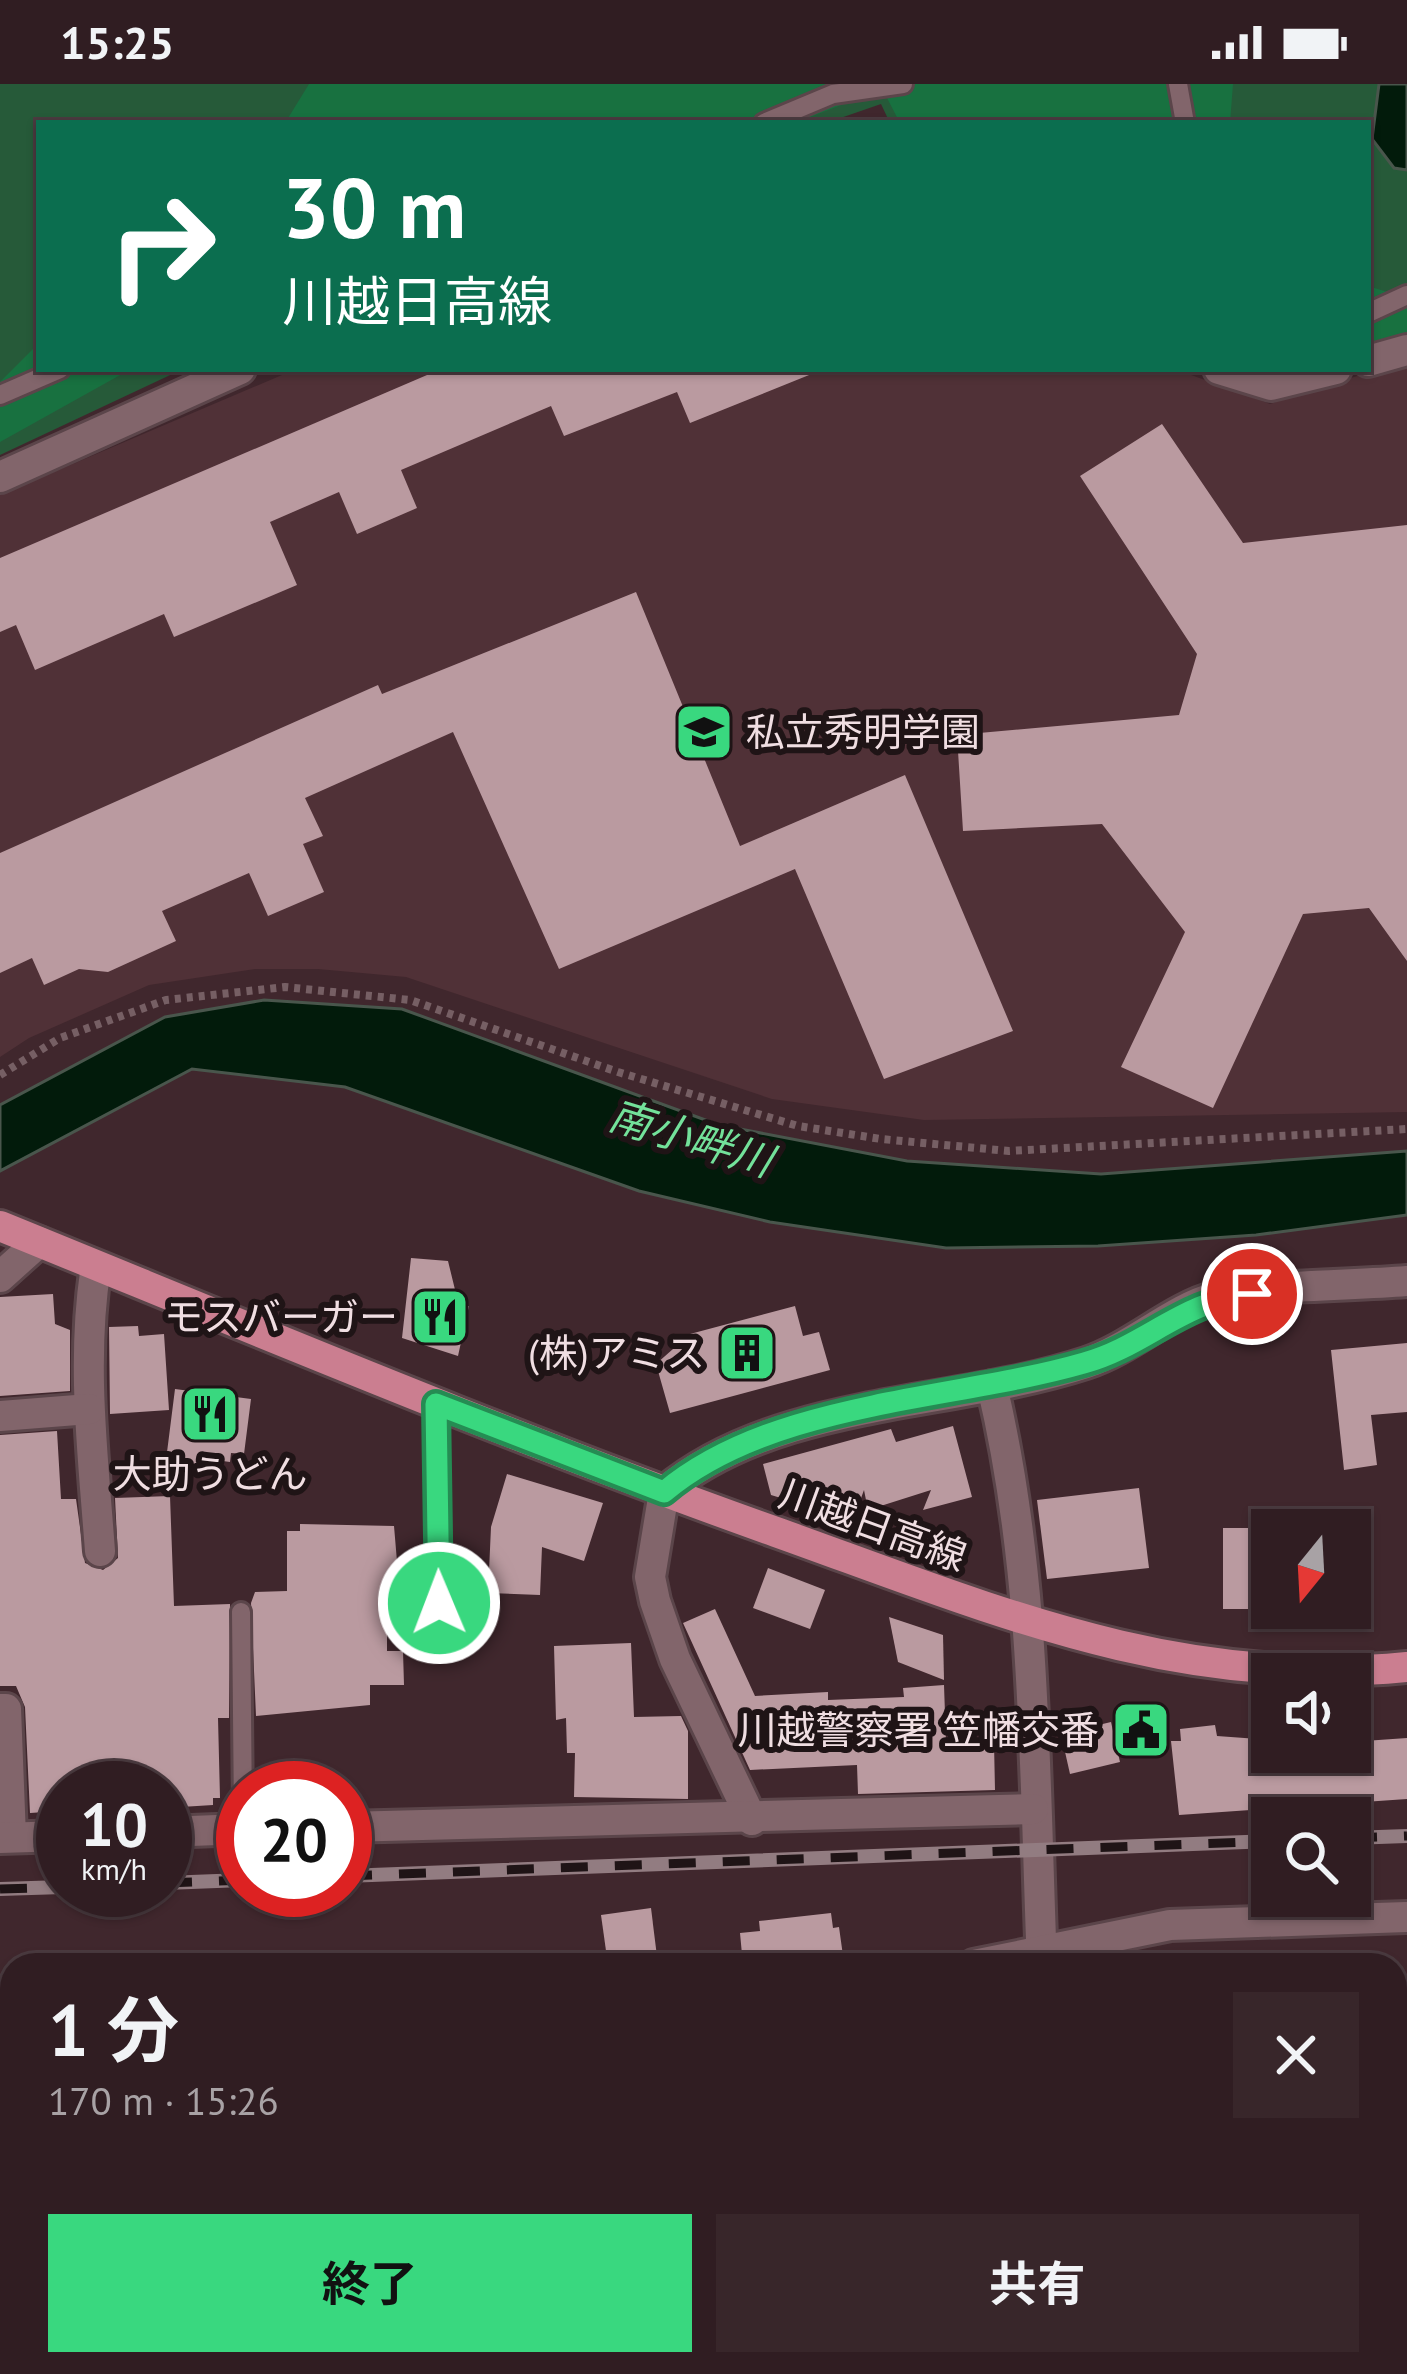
<!DOCTYPE html>
<html lang="ja">
<meta charset="utf-8">
<style>
body{margin:0;font-family:"PT Sans","Noto Sans JP",sans-serif;background:#38262a;color:#f1f3f6;height:100vh;display:flex;flex-direction:column;font-size:45px;white-space:nowrap}
*{box-sizing:border-box;margin:0}
p{font-size:39px;color:#a8a2a5}
.icon{flex:none;width:66px;height:66px;fill:none;stroke:currentColor;stroke-width:2;stroke-linecap:round;stroke-linejoin:round}
.map{position:relative;flex:1;overflow:hidden}
.panel{position:absolute;left:0px;top:1869px;width:1407px;height:423px;display:flex;flex-direction:column;background:#301d22;border-radius:36px 36px 0 0;box-shadow:0 3px 9px #0004,0 0 0 3px #4b3b40}
.panel>*{flex:none}
.hud{position:absolute;left:36px;top:36px;width:1335px;height:252px;border-radius:0px;box-shadow:0 3px 9px #0004,0 0 0 3px #4b3b40;background:#0b6e4f;color:#fff;overflow:hidden}
.needle{width:78px;rotate:198deg}
.tools{position:absolute;left:1251px;top:1425px;display:grid;gap:24px}
.tools a{display:grid;place-items:center;width:120px;height:120px;border-radius:0px;background:#301d22;box-shadow:0 3px 9px #0004,0 0 0 3px #4b3b40;font-size:60px}
.speed{position:absolute;left:36px;top:1677px;display:flex;gap:24px;font-size:60px;font-weight:700;text-align:center}
.speed>*{display:grid;place-content:center;width:156px;height:156px;border-radius:50%;background:#301d22;box-shadow:0 3px 9px #0004,0 0 0 3px #4b3b40;line-height:1}
.speed small{font-size:30px;font-weight:400}
.speed .limit{border:18px solid #d22;background:#fff;color:#111}
.pin{position:absolute;display:grid;place-items:center;width:102px;height:102px;color:#fff;margin:-51px;border:6px solid #fff;border-radius:50%;box-shadow:0 3px 12px #0007}
.me{position:absolute;width:132px;margin:-66px;rotate:359deg;stroke-linejoin:round;filter:drop-shadow(0 0 9px #0008)}
.turn{display:flex;align-items:center;gap:42px;height:252px;padding:0 48px;font-size:54px}
.turn .icon{width:156px;height:156px;stroke-width:2.5}
.turn b{display:block;font-size:84px;line-height:102px}
.round{display:grid;place-items:center;flex:none;width:126px;height:126px;border-radius:0px;background:#38262a}
.headline{display:flex;align-items:center;justify-content:space-between;height:204px;padding:0 48px}
h1{font-size:72px;font-weight:700;line-height:90px}
.button{display:flex;gap:24px;margin-top:auto;padding:24px 48px}
.button a{flex:1;height:138px;border-radius:0px;background:#39d87f;color:#111;font-size:48px;font-weight:700;line-height:138px;text-align:center}
.button a+a{background:#38262a;color:#f1f3f6}
.status{display:flex;justify-content:space-between;align-items:center;height:84px;padding:0 60px;background:#301d22;direction:ltr}
.status svg{height:33px;fill:currentColor}
.map>svg:first-child{display:block}
.built{fill:#503137}
.green{fill:#265a39}
.forest{fill:#187140}
.water{fill:#021b0b;stroke:#49564c;stroke-width:3}
.building{fill:#ba9aa0}
.lines{fill:none;stroke-linecap:round;stroke-linejoin:round}
.service-casing{stroke:#5b454a;stroke-width:24}
.minor-casing{stroke:#5b454a;stroke-width:36}
.primary-casing{stroke:#5b454a;stroke-width:36}
.path{stroke:#765f64;stroke-width:8;stroke-dasharray:6 6;stroke-linecap:butt}
.service{stroke:#82656b;stroke-width:18}
.minor{stroke:#82656b;stroke-width:30}
.primary{stroke:#cb7e90;stroke-width:30}
.rail-casing{stroke:#927c81;stroke-width:14}
.rail{stroke:#1f1416;stroke-width:9;stroke-dasharray:27;stroke-linecap:butt}
.route-casing{stroke:#258c53;stroke-width:30}
.route{stroke:#39d87f;stroke-width:21}
.labels{text-anchor:middle;stroke-width:12;stroke-linejoin:round;paint-order:stroke}
.poi-label{font-size:39px;fill:#f0dee2;stroke:#1f1416;text-anchor:end}
.street-label{font-size:39px;fill:#f0dee2;stroke:#1f1416}
.water-label{font-size:42px;font-style:italic;fill:#73e19a;stroke:#1f1416}
</style>
<div class="status"><b>15:25</b><svg viewBox="0 0 49 12"><path d="M0 12V9h3v3zM5 12V6h3v6zM10 12V3h3v9zM15 12V0h3v12zM26 1h20v11H26zM47 4h2v5h-2z"/></svg></div>
<div class="map">
<svg width="1407" height="2290" viewBox="0 0 1407 2290">
<rect width="100%" height="100%" fill="#40272d"/>
<polygon class="built" points="1407,276 1407,1028 924,1036 772,1015 406,893 318,885 255,885 149,901 29,954 0,973 0,411 296,285 1175,285 1270,320"/>
<polygon class="green" points="0,0 1407,0 1407,231 1368,243 1368,39 890,39 881,20 826,39 39,39 39,285 183,285 0,371"/>
<g class="forest">
<polygon points="309,0 1233,0 1230,39 900,39 886,12 851,17 795,39 285,39"/>
<polygon points="1368,202 1407,214 1407,259 1368,269"/>
<polygon points="39,259 39,285 145,285 122,290 0,358 0,298"/>
</g>
<g class="water">
<polygon points="1379,0 1407,0 1407,86 1394,84 1372,55"/>
<polygon points="264,916 402,925 719,1041 907,1077 1101,1090 1407,1067 1407,1131 1256,1151 1098,1162 946,1164 770,1138 639,1107 345,1003 192,985 0,1087 0,1021 165,933"/>
</g>
<g class="building">
<polygon points="441,285 819,287 690,339 677,308 564,352 551,322 401,386 417,424 357,450 339,408 270,438 297,501 174,553 164,530 35,586 16,541 0,548 0,474"/>
<polygon points="1162,340 1243,459 1407,441 1407,877 1369,824 1303,830 1213,1024 1121,983 1185,848 1102,740 963,747 957,651 1179,631 1197,570 1080,392"/>
<polygon points="636,508 740,762 905,691 1013,947 884,995 795,785 559,885 453,648 305,714 323,752 303,760 324,808 268,832 249,789 162,827 176,857 108,888 79,885 44,901 32,874 0,889 0,769 378,601 382,610"/>
<polygon points="411,1174 448,1177 459,1222 469,1222 458,1272 402,1254"/>
<polygon points="53,1210 55,1240 70,1246 70,1307 0,1312 0,1213"/>
<polygon points="795,1222 803,1252 819,1248 830,1286 670,1329 656,1280 690,1250"/>
<polygon points="138,1242 139,1252 164,1250 169,1326 110,1330 109,1243"/>
<polygon points="1407,1259 1407,1328 1371,1331 1377,1381 1344,1386 1331,1266"/>
<polygon points="175,1305 251,1315 244,1370 231,1369 230,1378 201,1374 200,1381 165,1384"/>
<polygon points="953,1342 972,1413 923,1426 931,1406 868,1426 864,1406 853,1436 771,1411 763,1380 891,1345 896,1358"/>
<polygon points="57,1347 61,1415 76,1415 85,1479 103,1486 118,1474 115,1414 170,1412 174,1522 230,1520 229,1634 218,1634 220,1714 213,1714 213,1721 165,1724 165,1704 60,1704 61,1727 30,1729 25,1623 16,1602 0,1602 0,1351"/>
<polygon points="507,1390 603,1419 584,1477 542,1463 540,1511 488,1509 491,1443"/>
<polygon points="1139,1404 1149,1484 1047,1495 1037,1416"/>
<polygon points="300,1440 394,1442 399,1501 387,1502 387,1567 403,1567 404,1601 370,1601 370,1621 256,1632 251,1519 255,1508 287,1507 287,1447 300,1447"/>
<rect x="1223" y="1444" width="49" height="81"/>
<polygon points="768,1484 825,1506 810,1545 753,1524"/>
<polygon points="715,1525 755,1612 828,1608 828,1616 904,1613 903,1604 944,1601 946,1659 994,1659 995,1706 858,1710 857,1681 750,1686 683,1539"/>
<polygon points="889,1533 943,1551 944,1596 898,1578"/>
<polygon points="631,1559 634,1633 681,1632 688,1647 688,1715 574,1713 575,1669 567,1669 566,1634 556,1636 554,1562"/>
<polygon points="1111,1638 1120,1678 1070,1690 1061,1650"/>
<polygon points="1215,1641 1217,1652 1272,1656 1272,1668 1350,1668 1350,1658 1407,1654 1407,1715 1179,1731 1171,1657 1181,1657 1180,1645"/>
<polygon points="651,1824 658,1881 608,1881 601,1831"/>
<polygon points="831,1829 833,1844 839,1843 844,1879 743,1881 740,1849 760,1847 759,1837"/>
</g>
<g class="lines">
<g class="service-casing">
<g id="service">
<polyline points="1178,0 1185,39"/>
<polyline points="764,39 833,10 903,0"/>
<polyline points="1368,229 1407,211"/>
<polyline points="0,311 60,285"/>
<polyline points="436,1320 440,1561"/>
<polyline points="241,1528 243,1730"/>
<polyline points="1256,2280 1256,2290"/>
</g>
</g>
<g class="minor-casing">
<g id="minor">
<polyline points="1368,277 1407,266"/>
<polyline points="1219,285 1271,301 1336,285"/>
<polyline points="0,393 240,285"/>
<path d="M96,1182C81,1276 93,1372 100,1467"/>
<polyline points="0,1193 39,1158"/>
<path d="M992,1302C1037,1492 1034,1687 1042,1881"/>
<polyline points="0,1332 89,1325"/>
<polyline points="0,1625 6,1625 11,1753"/>
<path d="M752,1736L675,1575L655,1517L650,1493L664,1408C776,1314 952,1323 1086,1279C1132,1264 1171,1225 1216,1213C1269,1200 1351,1202 1407,1197"/>
<polyline points="345,1743 1033,1725"/>
<polyline points="165,1748 243,1745"/>
<polyline points="0,1754 63,1752"/>
<polyline points="974,1881 1170,1841 1407,1833"/>
<polyline points="0,2007 12,2005"/>
<polyline points="1395,2204 1407,2207"/>
<polyline points="300,2280 302,2290"/>
<polyline points="525,2280 527,2290"/>
<polyline points="708,2280 710,2290"/>
<polyline points="217,2290 273,2280"/>
<polyline points="935,2290 935,2280"/>
</g>
</g>
<g class="primary-casing">
<path id="primary" d="M0,1142C258,1247 514,1355 776,1448C989,1524 1176,1606 1407,1583"/>
</g>
<polyline class="path" points="0,991 60,954 166,916 285,903 410,916 618,988 798,1042 881,1055 1009,1067 1407,1045"/>
<use href="#service" class="service"/>
<use href="#minor" class="minor"/>
<use href="#primary" class="primary"/>
<g class="rail-casing">
<g id="rail">
<polyline points="1350,1754 1407,1752"/>
<polyline points="345,1792 1272,1757"/>
<polyline points="165,1799 243,1796"/>
<polyline points="0,1805 63,1803"/>
</g>
</g>
<use href="#rail" class="rail"/>
</g>
<g class="lines">
<g class="route-casing">
<path id="route" d="M439,1519L436,1320L664,1408C772,1317 952,1317 1084,1279C1146,1262 1183,1216 1252,1210"/>
</g>
<use href="#route" class="route"/>
</g>
<defs>
<g id="school-square" transform="scale(3)"><rect x="-9" y="-9" width="18" height="18" rx="4" fill="#39d87f" stroke="#1f1416"/><path d="M0-5L7-2L0 1L-7-2ZM-4 1L0 2.5L4 1V4Q0 6-4 4Z" fill="#111"/></g>
<g id="restaurant-square" transform="scale(3)"><rect x="-9" y="-9" width="18" height="18" rx="4" fill="#39d87f" stroke="#1f1416"/><path d="M-5-6h1v4h1v-4h1v4h1v-4h1v5L-1.5 .5V6h-2V.5L-5-1ZM5-6V6H3V1.5H1.5Q1.5-4 5-6Z" fill="#111"/></g>
<g id="building-square" transform="scale(3)"><rect x="-9" y="-9" width="18" height="18" rx="4" fill="#39d87f" stroke="#1f1416"/><path d="M-4-6H4V6H1V3H-1V6H-4ZM-2.5-4.3h1.7v1.8h-1.7ZM.8-4.3h1.7v1.8H.8ZM-2.5-1h1.7V.8h-1.7ZM.8-1h1.7V.8H.8Z" fill="#111"/></g>
<g id="civic-square" transform="scale(3)"><rect x="-9" y="-9" width="18" height="18" rx="4" fill="#39d87f" stroke="#1f1416"/><path d="M-.6-6.5H3V-4.5H.6V-3L4-1V1h2V6H-6V1h2V-1L-.6-3ZM-1.2 2.5V6h2.4V2.5Z" fill="#111"/></g>
</defs>
<g fill-rule="evenodd">
<use href="#school-square" x="704" y="648"/>
<use href="#restaurant-square" x="440" y="1233"/>
<use href="#building-square" x="747" y="1269"/>
<use href="#restaurant-square" x="210" y="1330"/>
<use href="#civic-square" x="1141" y="1646"/>
</g>
<g class="labels">
<g class="poi-label">
<text x="746" y="662" text-anchor="start">私立秀明学園</text>
<text x="398" y="1247">モスバーガー</text>
<text x="705" y="1283">(株)アミス</text>
<text x="210" y="1404" text-anchor="middle">大助うどん</text>
<text x="1099" y="1660">川越警察署 笠幡交番</text>
</g>
<g class="street-label">
<text transform="translate(873 1441) rotate(20)" y="14">川越日高線</text>
</g>
<g class="water-label">
<text transform="translate(691 1054) rotate(17)" y="15">南小畔川</text>
</g>
</g>
</svg>
<div class="tools">
<a><svg class="needle" viewBox="-14 -14 28 28"><path d="M0-13l5 13h-10z" fill="#e53935"/><path d="M0 13l5-13h-10z" fill="#a8a2a5"/></svg></a>
<a><svg class="icon" aria-label="sound" viewBox="0 0 24 24"><path d="M4 9h4l5-4v14l-5-4H4zM17 9q2 3 0 6"/></svg></a>
<a><svg class="icon" aria-label="search" viewBox="0 0 24 24"><circle cx="10" cy="10" r="6"/><path d="M15 15l6 6"/></svg></a>
</div>
<div class="speed"><div>10<small>km/h</small></div><div class="limit">20</div></div>
<div class="pin" style="left:1252px;top:1210px;background:#d93025"><svg class="icon" aria-label="arrive" viewBox="0 0 24 24"><path d="M6 21V4h12l-3 4 3 4H6"/></svg></div>
<svg class="me" style="left:439px;top:1519px" viewBox="-20 -20 40 40"><circle r="17" fill="#39d87f" stroke="#fff" stroke-width="3"/><path d="M0-11L8 9 0 5-8 9z" fill="#fff"/></svg>
<div class="hud">
<div class="turn"><svg class="icon" aria-label="right" viewBox="0 0 24 24"><path d="M7 20v-9h11M14 6l5 5-5 5"/></svg><div><b>30 m</b>川越日高線</div></div>
</div>
<section class="panel">
<div class="headline"><div><h1>1 分</h1><p>170 m · 15:26</p></div><a class="round"><svg class="icon" aria-label="close" viewBox="0 0 24 24"><path d="M6 6l12 12M18 6L6 18"/></svg></a></div>
<div class="button"><a>終了</a><a>共有</a></div>
</section>
</div>
